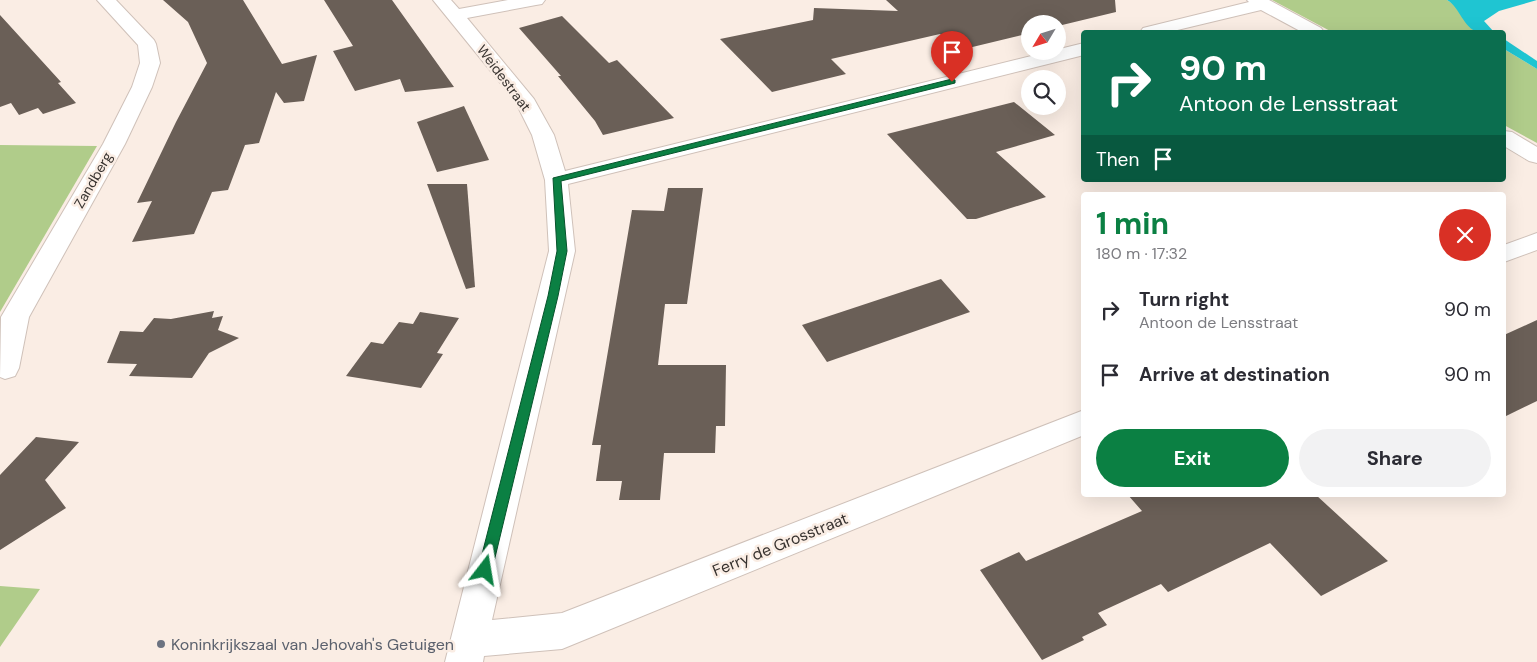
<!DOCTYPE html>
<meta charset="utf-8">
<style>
body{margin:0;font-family:"DM Sans",sans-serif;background:#f2f2f3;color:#2b2b33;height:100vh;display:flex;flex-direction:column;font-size:19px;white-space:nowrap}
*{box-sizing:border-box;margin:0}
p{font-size:16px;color:#7c7c81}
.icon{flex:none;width:28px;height:28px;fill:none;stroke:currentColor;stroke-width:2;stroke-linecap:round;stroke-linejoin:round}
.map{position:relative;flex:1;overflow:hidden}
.details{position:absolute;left:1081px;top:192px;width:425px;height:305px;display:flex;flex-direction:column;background:#fff;border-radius:5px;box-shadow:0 5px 20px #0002}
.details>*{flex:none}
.banner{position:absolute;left:1081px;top:30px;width:425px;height:152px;border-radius:5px;box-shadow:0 5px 20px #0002;background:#0b6e4f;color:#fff;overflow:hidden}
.needle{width:32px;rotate:232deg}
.buttons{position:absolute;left:1021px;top:15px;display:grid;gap:10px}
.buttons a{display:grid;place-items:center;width:45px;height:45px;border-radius:50%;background:#fff;box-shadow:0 5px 20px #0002;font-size:25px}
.pin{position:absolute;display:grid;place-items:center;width:42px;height:42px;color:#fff;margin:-51px -21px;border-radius:50% 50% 50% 0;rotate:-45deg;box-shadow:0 0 5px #0007}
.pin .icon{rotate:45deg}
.me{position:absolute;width:55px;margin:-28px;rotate:14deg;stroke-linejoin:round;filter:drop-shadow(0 0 4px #0008)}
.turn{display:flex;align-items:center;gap:18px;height:105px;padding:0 15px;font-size:22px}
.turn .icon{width:65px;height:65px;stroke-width:2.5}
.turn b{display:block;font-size:35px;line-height:42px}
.then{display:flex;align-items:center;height:48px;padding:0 15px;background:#0003;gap:10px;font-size:19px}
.round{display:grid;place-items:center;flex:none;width:52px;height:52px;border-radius:26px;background:#f2f2f3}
.summary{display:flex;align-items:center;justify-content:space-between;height:85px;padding:0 15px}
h1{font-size:30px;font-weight:700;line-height:38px;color:#0b8043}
.primary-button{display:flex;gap:10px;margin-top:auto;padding:10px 15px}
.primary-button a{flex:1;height:58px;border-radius:30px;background:#0b8043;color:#fff;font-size:20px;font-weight:700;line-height:58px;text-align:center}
.primary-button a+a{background:#f2f2f3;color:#2b2b33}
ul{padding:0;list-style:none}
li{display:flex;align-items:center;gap:15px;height:65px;padding:0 15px}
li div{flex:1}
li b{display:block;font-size:19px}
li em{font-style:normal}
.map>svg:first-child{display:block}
.green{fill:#b0cc8a}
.water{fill:#1fc5d2}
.building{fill:#6a5f57}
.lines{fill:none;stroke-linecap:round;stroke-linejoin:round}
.street-casing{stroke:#cfc1b9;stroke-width:2}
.street{fill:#fff;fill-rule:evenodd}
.route{fill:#0b8043;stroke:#07532c}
.worship-dot{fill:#6b7280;stroke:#faede4;stroke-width:2}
.labels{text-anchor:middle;stroke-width:5;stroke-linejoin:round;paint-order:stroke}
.street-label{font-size:14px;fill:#383330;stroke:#faede4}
.near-street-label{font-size:16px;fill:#383330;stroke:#faede4}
.near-worship-label{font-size:16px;fill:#5b616d;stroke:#faede4;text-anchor:start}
</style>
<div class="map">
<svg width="1537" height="662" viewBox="0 0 1537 662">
<rect width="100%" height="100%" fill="#faede4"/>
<g class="green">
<path d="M1272,0H1447C1461,8 1464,23 1478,32H1332Z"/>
<polygon points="1504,49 1537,69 1537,143 1504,125"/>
<polygon points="0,145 97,146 0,312"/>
<polygon points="0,586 40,589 0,647"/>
</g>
<g class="water">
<path d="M1447,0H1537L1499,11L1484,21L1494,32C1490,33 1482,34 1478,32C1463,28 1460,7 1447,0Z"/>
<polygon points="1504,39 1537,61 1537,69 1504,49"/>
</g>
<g class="building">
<polygon points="163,0 243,0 282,64 317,55 304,101 284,103 276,92 259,143 245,145 228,190 212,192 194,234 132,242 152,201 137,203 176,122 207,63 188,22"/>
<polygon points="324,0 392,0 454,87 405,92 400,79 355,91 333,51 353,46"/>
<polygon points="886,0 1115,0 1116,12 1058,26 1058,24 1030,24 1030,33 960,50 940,34 831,59 846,74 772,92 720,39 813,20 814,8 898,11"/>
<polygon points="0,15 61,82 58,83 76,103 43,114 38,108 19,115 11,103 0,107"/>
<polygon points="562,16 609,63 617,60 674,118 603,135 595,121 558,76 561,76 519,28"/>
<polygon points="1014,102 1055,135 996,152 1046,197 976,219 967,219 887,134"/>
<polygon points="464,106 489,160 437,172 417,122"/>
<polygon points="427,184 467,184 475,287 466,289"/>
<polygon points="668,188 703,188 687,304 665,304 658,365 726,365 725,426 716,426 715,453 664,453 660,500 619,500 622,481 596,481 601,445 592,445 632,210 664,211"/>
<polygon points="941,279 970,312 827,362 802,325"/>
<polygon points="214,311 212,318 223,316 218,330 239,338 209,353 192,378 129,376 137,364 107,363 120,331 143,332 154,318 171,319"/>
<polygon points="420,312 459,318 437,353 443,354 421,388 346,376 371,342 383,344 399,322 413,324"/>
<polygon points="1537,320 1537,401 1504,417 1504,335"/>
<polygon points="36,437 79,442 45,480 66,508 0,550 0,475"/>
<polygon points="1128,495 1316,495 1388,561 1321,596 1270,543 1168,592 1161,584 1098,613 1107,625 1082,637 1084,640 1042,660 980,570 1019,552 1026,561 1142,511"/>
</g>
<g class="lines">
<g class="street-casing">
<g id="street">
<polygon points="97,0 116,0 154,40 156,44 160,63 152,87 125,144 29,317 19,368 15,376 5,379 0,377 1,317 103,144 132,87 140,63 138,45"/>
<polygon points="433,0 451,0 459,9 508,0 545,0 542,4 536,5 467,18 534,99 554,135 565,171 1084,43 1084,55 568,184 575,251 492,620 562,613 1084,410 1084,435 562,649 484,656 483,662 445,662 549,251 545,180 532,135 515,101"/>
<polygon points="1247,0 1269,0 1321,28 1324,32 1302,32 1261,10 1169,32 1140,32 1143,28 1249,2"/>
<polygon points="1504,131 1512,132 1537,147 1537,163 1529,161 1504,146"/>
<polygon points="1537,233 1537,250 1504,262 1504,245"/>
</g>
</g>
<use href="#street" class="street"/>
</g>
<polygon class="route" points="952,79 955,80 955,83 561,181 567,251 558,296 492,570 490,574 485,576 480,574 478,570 548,296 557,251 553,178"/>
<circle class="worship-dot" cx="161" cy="644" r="5"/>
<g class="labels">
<g class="street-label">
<text transform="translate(504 78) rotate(53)" y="5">Weidestraat</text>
<text transform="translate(93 180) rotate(-60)" y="5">Zandberg</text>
</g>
<g class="near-street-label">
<text transform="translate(780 544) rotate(-22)" y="6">Ferry de Grosstraat</text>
</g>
<g class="near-worship-label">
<text x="171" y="650">Koninkrijkszaal van Jehovah's Getuigen</text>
</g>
</g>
</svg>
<div class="buttons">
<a><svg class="needle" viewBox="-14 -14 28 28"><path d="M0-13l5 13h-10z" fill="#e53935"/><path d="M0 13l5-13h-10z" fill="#7c7c81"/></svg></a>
<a><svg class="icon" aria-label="search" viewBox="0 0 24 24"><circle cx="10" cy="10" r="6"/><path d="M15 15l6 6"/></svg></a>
</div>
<div class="pin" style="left:952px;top:82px;background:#d93025"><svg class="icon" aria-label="arrive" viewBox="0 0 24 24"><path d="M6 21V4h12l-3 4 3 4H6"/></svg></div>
<svg class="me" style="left:485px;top:570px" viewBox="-20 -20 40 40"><path d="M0-17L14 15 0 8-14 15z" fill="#0b8043" stroke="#fff" stroke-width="4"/></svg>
<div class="banner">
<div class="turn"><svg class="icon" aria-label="right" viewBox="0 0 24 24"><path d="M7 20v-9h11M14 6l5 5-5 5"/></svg><div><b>90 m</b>Antoon de Lensstraat</div></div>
<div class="then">Then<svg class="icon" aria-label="arrive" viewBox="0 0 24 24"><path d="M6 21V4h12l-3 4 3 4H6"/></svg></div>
</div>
<section class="details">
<div class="summary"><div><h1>1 min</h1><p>180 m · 17:32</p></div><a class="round" style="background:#d93025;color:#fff"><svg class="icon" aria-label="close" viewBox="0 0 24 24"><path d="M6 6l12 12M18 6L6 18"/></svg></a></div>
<ul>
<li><svg class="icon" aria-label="right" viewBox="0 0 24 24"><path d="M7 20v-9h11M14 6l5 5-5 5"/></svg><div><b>Turn right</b><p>Antoon de Lensstraat</p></div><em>90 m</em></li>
<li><svg class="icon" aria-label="arrive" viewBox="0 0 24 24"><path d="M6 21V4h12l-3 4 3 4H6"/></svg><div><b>Arrive at destination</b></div><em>90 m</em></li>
</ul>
<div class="primary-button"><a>Exit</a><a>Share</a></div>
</section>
</div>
